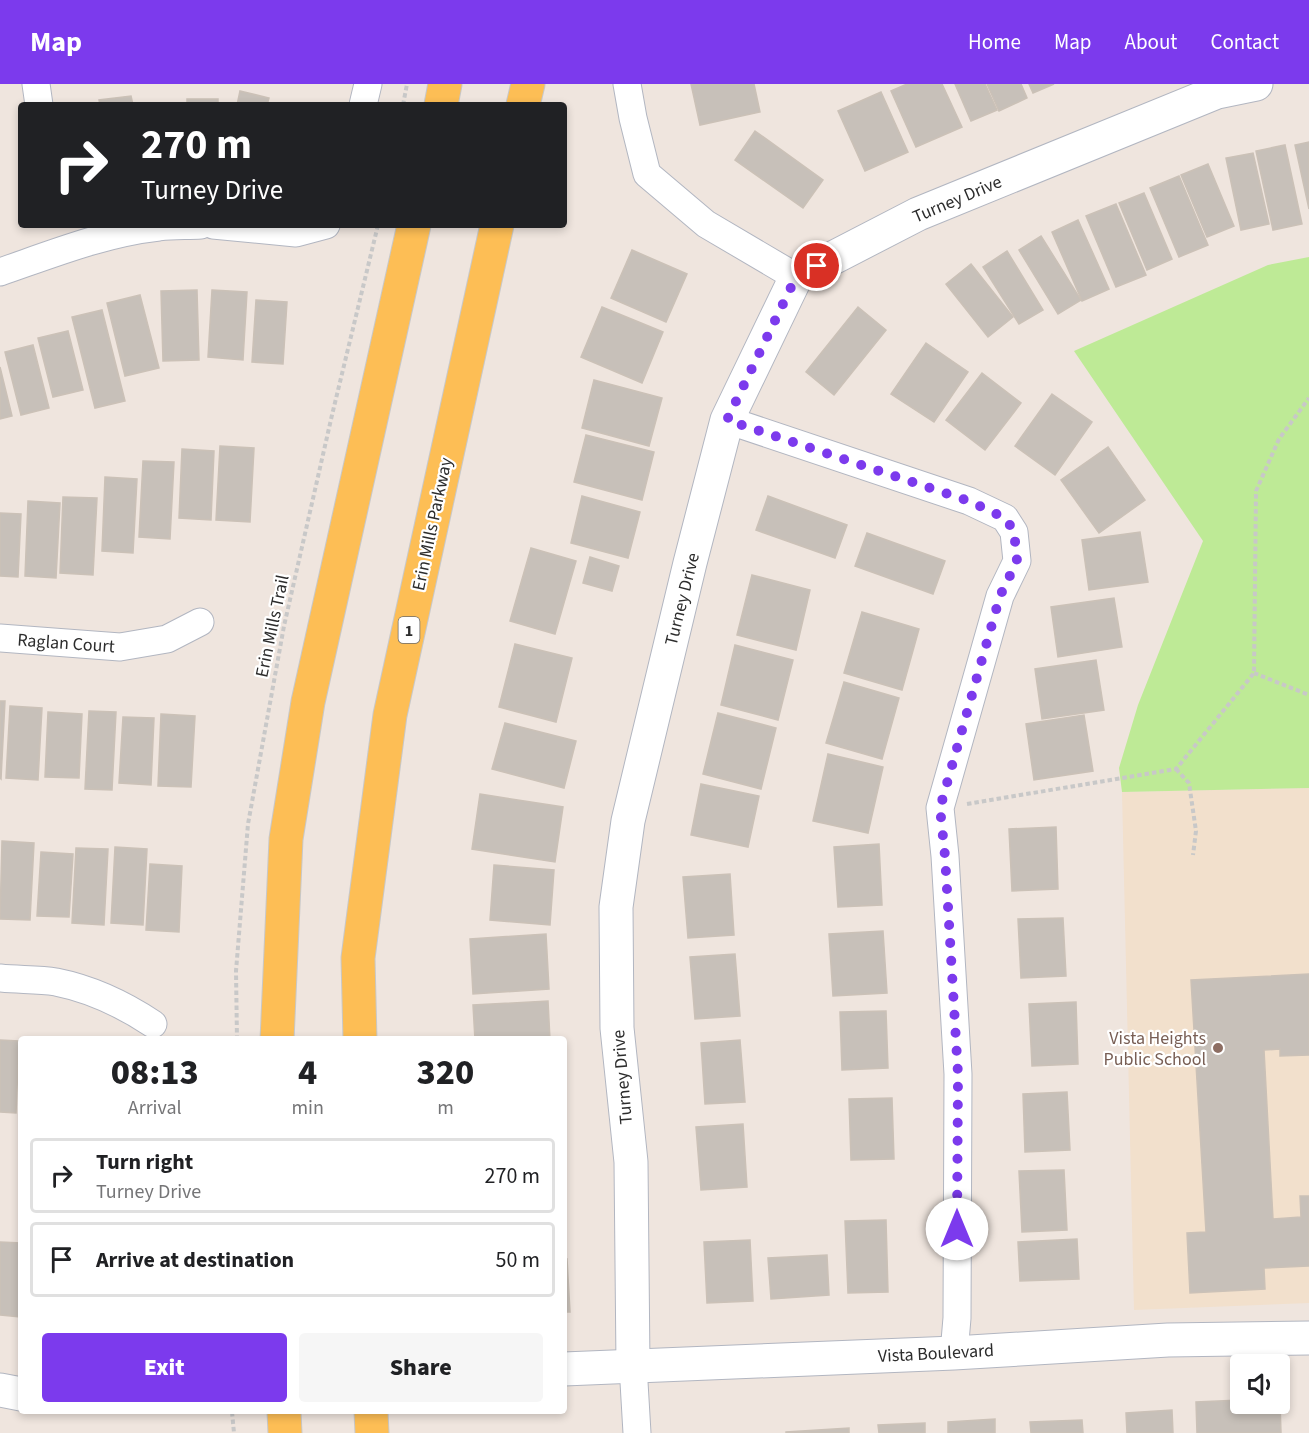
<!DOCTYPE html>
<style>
body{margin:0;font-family:"Source Sans 3",sans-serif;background:#f6f6f6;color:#202124;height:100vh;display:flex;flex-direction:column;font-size:22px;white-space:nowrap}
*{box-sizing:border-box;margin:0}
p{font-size:20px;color:#757577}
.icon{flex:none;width:33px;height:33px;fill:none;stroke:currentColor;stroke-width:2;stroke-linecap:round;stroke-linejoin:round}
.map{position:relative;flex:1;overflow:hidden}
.panel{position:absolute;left:18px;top:952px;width:549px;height:378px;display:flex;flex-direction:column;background:#fff;border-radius:6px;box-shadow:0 3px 9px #0003}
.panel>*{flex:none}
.hud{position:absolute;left:18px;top:18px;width:549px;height:126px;border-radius:6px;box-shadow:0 3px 9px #0003;background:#202124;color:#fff;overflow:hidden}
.controls{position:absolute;left:1230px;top:1270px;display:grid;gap:12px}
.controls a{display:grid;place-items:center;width:60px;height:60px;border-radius:6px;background:#fff;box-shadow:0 3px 9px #0003;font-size:30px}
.pin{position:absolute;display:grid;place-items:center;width:51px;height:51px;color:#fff;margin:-26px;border:3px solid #fff;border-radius:50%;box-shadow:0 2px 6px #0007}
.me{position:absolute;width:66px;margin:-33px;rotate:0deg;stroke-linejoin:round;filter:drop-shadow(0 0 4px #0008)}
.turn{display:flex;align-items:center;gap:21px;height:126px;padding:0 24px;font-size:27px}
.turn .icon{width:78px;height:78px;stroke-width:2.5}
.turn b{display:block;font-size:42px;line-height:51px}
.eta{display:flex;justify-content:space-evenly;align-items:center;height:102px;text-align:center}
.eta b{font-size:36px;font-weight:800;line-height:42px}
.cta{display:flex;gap:12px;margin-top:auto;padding:12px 24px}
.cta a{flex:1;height:69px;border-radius:6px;background:#7c3aed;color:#fff;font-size:24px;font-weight:800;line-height:69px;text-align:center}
.cta a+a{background:#f6f6f6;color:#202124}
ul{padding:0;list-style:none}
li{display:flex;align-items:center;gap:18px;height:75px;margin:0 12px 9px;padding:0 12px;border:3px solid #e0e0e0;border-radius:6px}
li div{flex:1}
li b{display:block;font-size:22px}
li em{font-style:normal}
header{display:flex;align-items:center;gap:36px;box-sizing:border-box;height:84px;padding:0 30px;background:#7c3aed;color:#fff}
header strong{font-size:28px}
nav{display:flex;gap:33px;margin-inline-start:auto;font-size:21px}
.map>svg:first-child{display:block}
.education{fill:#f2e0cc}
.green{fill:#beea96}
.building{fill:#c7c0b9;stroke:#cbc1b7;stroke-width:1.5}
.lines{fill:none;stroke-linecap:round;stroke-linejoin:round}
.street-casing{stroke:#b2b6c1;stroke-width:29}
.secondary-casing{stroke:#b2b6c1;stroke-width:35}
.primary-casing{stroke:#c8c8c8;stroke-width:35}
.path{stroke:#c8c8c8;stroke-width:4;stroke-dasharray:4.5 3;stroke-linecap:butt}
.street{stroke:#fff;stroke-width:27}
.secondary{stroke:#fff;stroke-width:33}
.primary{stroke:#fdbe55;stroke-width:33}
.route{stroke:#7c3aed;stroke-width:10;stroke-dasharray:0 18}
.education-dot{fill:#8d6e63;stroke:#fff;stroke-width:2}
.labels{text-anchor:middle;stroke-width:4.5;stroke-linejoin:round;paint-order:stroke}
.shield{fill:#fff;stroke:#6b6b6b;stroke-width:1.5}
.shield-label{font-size:16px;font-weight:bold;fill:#2c2c2c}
.street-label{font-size:18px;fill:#2c2c2c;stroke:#fff}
.education-label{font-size:18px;fill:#785e54;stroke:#fff;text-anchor:end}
</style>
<header>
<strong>Map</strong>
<nav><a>Home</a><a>Map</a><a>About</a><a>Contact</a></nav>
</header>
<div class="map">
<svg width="1309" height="1349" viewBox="0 0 1309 1349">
<rect width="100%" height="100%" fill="#efe5de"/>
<polygon class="education" points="1309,704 1309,1219 1134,1226 1122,708"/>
<polygon class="green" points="1309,173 1309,704 1122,708 1119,684 1138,621 1203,457 1074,267 1268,181"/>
<g class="building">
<polygon points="691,0 754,0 760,28 700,41"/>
<polygon points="907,0 942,0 962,43 916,63 891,7"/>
<polygon points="955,0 985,0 997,26 971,37"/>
<polygon points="987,0 1021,0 1027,14 999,27"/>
<polygon points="1029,0 1054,0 1033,9"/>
<polygon points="240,7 269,14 267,21 237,21"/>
<polygon points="881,8 908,68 865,87 838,27"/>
<polygon points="131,12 133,21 100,21 99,16"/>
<rect x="187" y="15" width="31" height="6"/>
<polygon points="755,47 823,96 803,124 735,76"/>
<polygon points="1309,58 1309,125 1295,61"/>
<polygon points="1285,61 1302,140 1273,146 1256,67"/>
<polygon points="1253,69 1269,140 1241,146 1226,74"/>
<polygon points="1208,80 1234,142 1207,153 1181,91"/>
<polygon points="1179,92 1208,161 1179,173 1150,104"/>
<polygon points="1144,109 1172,175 1147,186 1119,119"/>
<polygon points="1116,120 1146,191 1116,203 1086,132"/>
<polygon points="1078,136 1109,205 1082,217 1052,148"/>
<polygon points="1041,152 1081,216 1058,230 1019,166"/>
<polygon points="632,166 687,190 666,238 611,214"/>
<polygon points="1007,167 1043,226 1019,240 983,183"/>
<polygon points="971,180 1013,233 988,253 946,200"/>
<polygon points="197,206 199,276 163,277 161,207"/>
<polygon points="212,206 247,208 243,276 208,273"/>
<polygon points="140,211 159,284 125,292 107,219"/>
<polygon points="256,216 287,218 283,280 252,278"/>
<polygon points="602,223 663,248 642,299 581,273"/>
<polygon points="858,223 886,246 834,311 806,288"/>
<polygon points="102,226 125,317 95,324 72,233"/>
<polygon points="68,247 83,306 53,313 38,254"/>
<polygon points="926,259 968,288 934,338 891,310"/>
<polygon points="33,261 49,324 21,331 5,268"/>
<polygon points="0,283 12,332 0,335"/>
<polygon points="982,289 1021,319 985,366 946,336"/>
<polygon points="594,296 662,314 649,362 582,344"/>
<polygon points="1052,310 1092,338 1055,391 1015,362"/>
<polygon points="586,351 654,368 642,416 574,398"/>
<polygon points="220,362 254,364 250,438 216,436"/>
<polygon points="1108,363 1145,416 1099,449 1061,396"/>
<polygon points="182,365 214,367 211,436 179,434"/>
<polygon points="143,377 174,378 170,455 139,453"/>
<polygon points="105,393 137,395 133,469 102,467"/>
<polygon points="582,412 640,428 628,474 571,459"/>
<polygon points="768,412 847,441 835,474 756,446"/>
<polygon points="63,413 97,414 93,491 60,489"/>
<polygon points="28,417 60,419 56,494 25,492"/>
<polygon points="0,429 21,430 18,493 0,492"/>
<polygon points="1140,448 1148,498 1089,506 1082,456"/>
<polygon points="867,449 945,477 933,510 855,482"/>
<polygon points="531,464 576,477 555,550 510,537"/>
<polygon points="590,473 619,482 612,507 583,499"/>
<polygon points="752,491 810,506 796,566 737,551"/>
<polygon points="1114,514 1122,563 1058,573 1051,523"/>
<polygon points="862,528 919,545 902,606 844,589"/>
<polygon points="515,560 572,574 556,638 499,623"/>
<polygon points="735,561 793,576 778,636 721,621"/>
<polygon points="1096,576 1104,626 1042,635 1035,585"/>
<polygon points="844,598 899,614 882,675 826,659"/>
<polygon points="0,617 5,617 1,695 0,694"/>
<polygon points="10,622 42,624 38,696 6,694"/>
<polygon points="89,627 116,628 112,706 85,705"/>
<polygon points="48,628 82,630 79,694 45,693"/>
<polygon points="718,629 776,644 761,705 703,690"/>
<polygon points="161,630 195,632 191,703 158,702"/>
<polygon points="1084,631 1093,687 1034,696 1026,640"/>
<polygon points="123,633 154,634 151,701 119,699"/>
<polygon points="505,639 576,657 564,704 492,685"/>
<polygon points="828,670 883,683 868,749 813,737"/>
<polygon points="701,700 759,712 748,763 691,751"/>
<polygon points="480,710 563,723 555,778 472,765"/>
<polygon points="1056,743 1058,805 1012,807 1009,745"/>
<polygon points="2,757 34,759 30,836 0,835"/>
<polygon points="879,760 882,821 838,823 834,763"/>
<polygon points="115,763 147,765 143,841 111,839"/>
<polygon points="76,764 108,765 104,841 72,839"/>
<polygon points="41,768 73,770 69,833 37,832"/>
<polygon points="150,780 182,782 179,848 146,846"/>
<polygon points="494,781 554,786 550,841 490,836"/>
<polygon points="730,790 734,851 688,854 683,793"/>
<polygon points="1063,834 1066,892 1021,894 1018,835"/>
<polygon points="883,847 887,909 833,912 829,850"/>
<polygon points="546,850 549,905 473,910 470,855"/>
<polygon points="735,870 740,932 695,935 690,873"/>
<polygon points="1309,890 1309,971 1280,972 1280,965 1264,966 1273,1135 1301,1133 1300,1112 1309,1112 1309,1182 1264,1184 1265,1205 1190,1209 1187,1149 1206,1148 1191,896"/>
<polygon points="548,917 550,956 475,956 473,921"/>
<polygon points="1076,918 1078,980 1032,982 1029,920"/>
<polygon points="886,927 888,984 842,986 840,928"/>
<polygon points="0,956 19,957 16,1029 0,1028"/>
<polygon points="740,956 745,1018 705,1020 701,959"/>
<polygon points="1067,1008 1070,1066 1025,1068 1023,1010"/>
<polygon points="892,1014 894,1075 851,1076 849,1015"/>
<polygon points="743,1040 747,1103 701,1106 696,1043"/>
<polygon points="1064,1086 1067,1146 1022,1148 1019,1087"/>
<polygon points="886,1136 888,1208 848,1209 845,1137"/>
<polygon points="1077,1155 1079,1195 1020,1197 1018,1158"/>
<polygon points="750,1156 753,1217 707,1219 704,1158"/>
<polygon points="0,1158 21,1159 20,1233 0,1231"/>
<polygon points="827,1171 829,1211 771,1215 768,1174"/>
<polygon points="567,1175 570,1228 564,1228 564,1176"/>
<polygon points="1240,1316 1240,1320 1280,1320 1280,1318 1281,1349 1197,1349 1196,1318"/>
<polygon points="1172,1326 1173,1349 1127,1349 1126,1329"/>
<polygon points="995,1335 995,1349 948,1349 948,1338"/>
<polygon points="1082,1336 1083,1349 1031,1349 1030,1338"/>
<polygon points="925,1339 925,1349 879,1349 878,1341"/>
<polygon points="849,1344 849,1349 786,1349 786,1348"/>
</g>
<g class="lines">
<g class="street-casing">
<g id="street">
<polyline points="36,0 39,21"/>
<polyline points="627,0 633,34 647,90 706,140 796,193"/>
<polyline points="363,21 368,0"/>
<polyline points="213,141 296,149 326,141"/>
<path d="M0,188C52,170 104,149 159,143C173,141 187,142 201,141"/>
<polyline points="727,336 969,417 1005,434 1014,448 1017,477 1000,512 940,724 945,772 958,990 957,1234 954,1269"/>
<polyline points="0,554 120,563 167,555 200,538"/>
<path d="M0,894C18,896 38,895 56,898C91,905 123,920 153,940"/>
<polyline points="633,1281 637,1349"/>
</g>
</g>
<g class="secondary-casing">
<g id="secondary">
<polyline points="633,1281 631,1078 617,944 616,823 628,737 690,479 727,336 796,193 918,130 1217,8 1256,0"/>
<polyline points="564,1285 954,1269 1168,1256 1309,1254"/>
<polyline points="0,1306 21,1310"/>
</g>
</g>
<g class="primary-casing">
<g id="primary">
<polyline points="441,21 445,0"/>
<polyline points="523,21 528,0"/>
<polyline points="277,956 286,755 308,618 414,141"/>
<polyline points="360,956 358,874 390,631 497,141"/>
<polyline points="284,1328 285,1349"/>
<polyline points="371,1328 372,1349"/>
</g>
</g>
<g class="path">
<polyline points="403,21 407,0"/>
<polyline points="1254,589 1309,611"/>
<polyline points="1176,685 1189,699 1196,747 1193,771"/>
<polyline points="967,720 1176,685 1254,589 1256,407 1279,355 1309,314"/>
<polyline points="237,956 236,887 248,740 284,542 332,331 378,141"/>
<polyline points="232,1328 234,1349"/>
</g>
<use href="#street" class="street"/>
<use href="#secondary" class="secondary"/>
<use href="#primary" class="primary"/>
</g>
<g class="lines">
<polyline class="route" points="817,182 796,193 727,336 969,417 1005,434 1014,447 1017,477 1000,512 940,724 945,772 958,990 957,1145"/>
</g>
<circle class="education-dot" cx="1218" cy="964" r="6"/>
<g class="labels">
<rect class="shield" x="398.5" y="533" width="21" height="26" rx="4.5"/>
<g class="shield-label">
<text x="409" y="552">1</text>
</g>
<g class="street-label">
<text transform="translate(957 115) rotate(-23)" y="6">Turney Drive</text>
<text transform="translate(432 440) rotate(-78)" y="6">Erin Mills Parkway</text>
<text transform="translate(682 515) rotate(-76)" y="6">Turney Drive</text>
<text transform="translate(272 542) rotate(-78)" y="6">Erin Mills Trail</text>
<text transform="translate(66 559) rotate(4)" y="6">Raglan Court</text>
<text transform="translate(622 993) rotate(-95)" y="6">Turney Drive</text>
<text transform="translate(936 1269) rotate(-3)" y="6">Vista Boulevard</text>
</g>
<g class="education-label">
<text x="1206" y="960">Vista Heights<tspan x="1206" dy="21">Public School</tspan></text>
</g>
</g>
</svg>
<div class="controls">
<a><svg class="icon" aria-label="sound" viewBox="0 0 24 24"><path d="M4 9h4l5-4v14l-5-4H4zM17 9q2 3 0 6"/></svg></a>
</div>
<div class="pin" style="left:817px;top:182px;background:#d93025"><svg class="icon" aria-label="arrive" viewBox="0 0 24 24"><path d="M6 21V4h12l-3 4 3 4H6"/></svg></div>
<svg class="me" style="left:957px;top:1145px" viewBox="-20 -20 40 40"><circle r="19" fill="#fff"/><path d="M0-13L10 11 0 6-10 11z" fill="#7c3aed"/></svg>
<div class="hud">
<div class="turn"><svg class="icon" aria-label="right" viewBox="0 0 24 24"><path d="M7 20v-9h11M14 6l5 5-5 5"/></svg><div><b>270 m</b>Turney Drive</div></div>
</div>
<section class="panel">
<div class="eta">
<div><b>08:13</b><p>Arrival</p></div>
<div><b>4</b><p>min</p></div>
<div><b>320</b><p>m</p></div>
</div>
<ul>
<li><svg class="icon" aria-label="right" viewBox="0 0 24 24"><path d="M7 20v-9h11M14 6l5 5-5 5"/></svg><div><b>Turn right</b><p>Turney Drive</p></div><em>270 m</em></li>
<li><svg class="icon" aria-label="arrive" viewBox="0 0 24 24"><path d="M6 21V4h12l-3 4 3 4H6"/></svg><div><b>Arrive at destination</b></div><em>50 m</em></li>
</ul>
<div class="cta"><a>Exit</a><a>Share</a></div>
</section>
</div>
